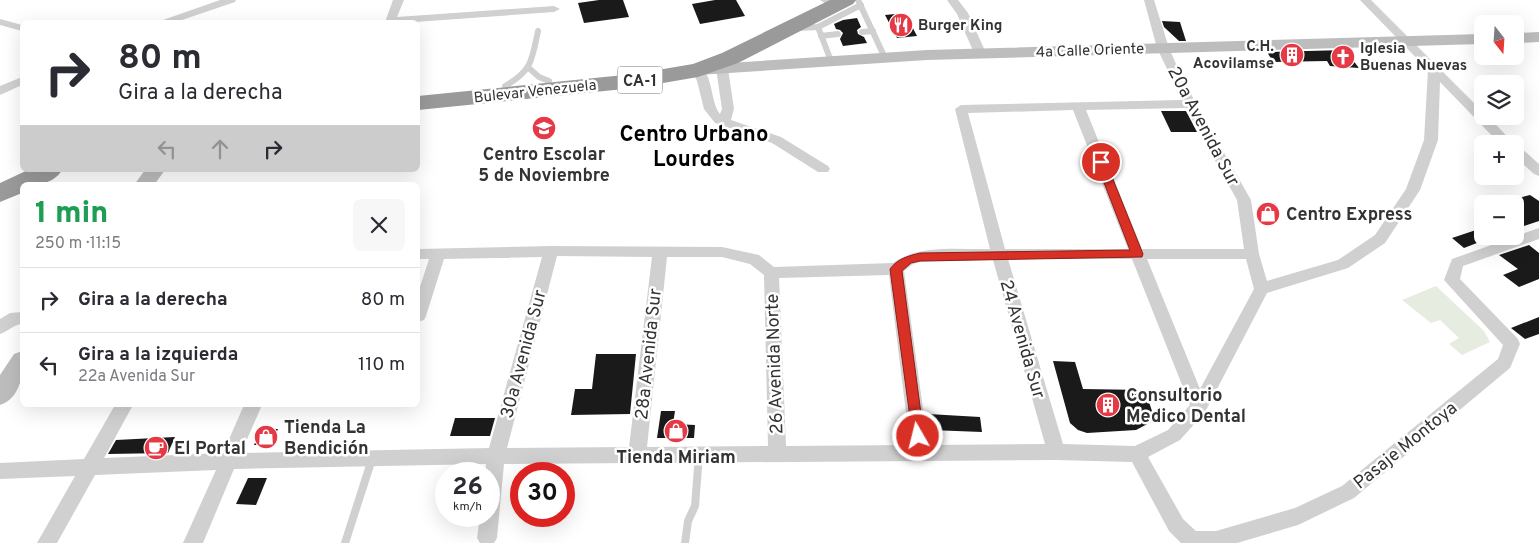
<!DOCTYPE html>
<html lang="es">
<meta charset="utf-8">
<style>
body{margin:0;font-family:Overpass,sans-serif;background:#f7f7f7;color:#2b2b33;height:100vh;display:flex;flex-direction:column;font-size:19px;white-space:nowrap}
*{box-sizing:border-box;margin:0}
p{font-size:16px;color:#7c7c81}
.icon{flex:none;width:28px;height:28px;fill:none;stroke:currentColor;stroke-width:2;stroke-linecap:round;stroke-linejoin:round}
.map{position:relative;flex:1;overflow:hidden}
.side{position:absolute;left:20px;top:182px;width:400px;height:225px;display:flex;flex-direction:column;background:#fff;border-radius:8px;box-shadow:0 5px 20px #0002}
.side>*{flex:none}
.guide{position:absolute;left:20px;top:20px;width:400px;height:152px;border-radius:8px;box-shadow:0 5px 20px #0002;background:#fff;color:#2b2b33;overflow:hidden}
.needle{width:32px;rotate:163deg}
.fabs{position:absolute;left:1474px;top:15px;display:grid;gap:10px}
.fabs a{display:grid;place-items:center;width:50px;height:50px;border-radius:8px;background:#fff;box-shadow:0 5px 20px #0002;font-size:25px}
.speed{position:absolute;left:435px;top:462px;display:flex;gap:10px;font-size:25px;font-weight:700;text-align:center}
.speed>*{display:grid;place-content:center;width:65px;height:65px;border-radius:50%;background:#fff;box-shadow:0 5px 20px #0002;line-height:1}
.speed small{font-size:12px;font-weight:400}
.speed .limit{border:8px solid #d22;background:#fff;color:#111}
.pin{position:absolute;display:grid;place-items:center;width:42px;height:42px;color:#fff;margin:-21px;border:2px solid #fff;border-radius:50%;box-shadow:0 1px 5px #0007}
.me{position:absolute;width:55px;margin:-28px;rotate:352deg;stroke-linejoin:round;filter:drop-shadow(0 0 4px #0008)}
.turn{display:flex;align-items:center;gap:18px;height:105px;padding:0 15px;font-size:22px}
.turn .icon{width:65px;height:65px;stroke-width:2.5}
.turn b{display:block;font-size:35px;line-height:42px}
.lanes{display:flex;align-items:center;height:48px;padding:0 15px;background:#0003;justify-content:center;gap:25px;direction:ltr}
.lanes .off{opacity:.35}
.round{display:grid;place-items:center;flex:none;width:52px;height:52px;border-radius:8px;background:#f7f7f7}
.summary{display:flex;align-items:center;justify-content:space-between;height:85px;padding:0 15px}
h1{font-size:30px;font-weight:800;line-height:38px;color:#1e9e55}
ul{padding:0;list-style:none}
li{display:flex;align-items:center;gap:15px;height:65px;padding:0 15px;border-top:1px solid #e1e1e2}
li div{flex:1}
li b{display:block;font-size:19px}
li em{font-style:normal}
.map>svg:first-child{display:block}
.green{fill:#e6ecdf}
.building{fill:#1a1a1a}
.lines{fill:none;stroke-linecap:round;stroke-linejoin:round}
.lane-far1{stroke:#d0d0d0;stroke-width:6}
.lane{stroke:#d0d0d0;stroke-width:8}
.street{fill:#d0d0d0;fill-rule:evenodd}
.secondary{fill:#bdbdbd;fill-rule:evenodd}
.highway{fill:#9a9a9a;fill-rule:evenodd}
.route{fill:#d93025;stroke:#8d1f18}
.labels{text-anchor:middle;stroke-width:5;stroke-linejoin:round;paint-order:stroke}
.far-poi-label{font-size:15px;font-weight:bold;fill:#333;stroke:#fff;text-anchor:start}
.far-street-label{font-size:15px;fill:#333;stroke:#fff}
.shield{fill:#fff;stroke:#707070;stroke-width:1}
.shield-label{font-size:16px;font-weight:bold;fill:#333}
.street-label{font-size:18px;fill:#333;stroke:#fff}
.poi-label{font-size:18px;font-weight:bold;fill:#333;stroke:#fff;text-anchor:start}
.district-label{font-size:22px;font-weight:bold;fill:#000;stroke:#fff}
</style>
<div class="map">
<svg width="1539" height="543" viewBox="0 0 1539 543">
<rect width="100%" height="100%" fill="#fff"/>
<polygon class="green" points="1436,286 1484,331 1490,342 1462,355 1449,344 1459,338 1440,320 1431,323 1402,300"/>
<g class="building">
<polygon points="599,0 623,0 629,17 584,23 578,3"/>
<polygon points="715,0 736,0 745,16 700,24 692,4"/>
<polygon points="905,13 917,36 897,38 885,15"/>
<polygon points="857,18 861,27 857,30 858,34 864,37 867,43 843,46 840,39 843,33 840,30 836,29 834,24 843,20"/>
<polygon points="1162,21 1180,22 1186,41 1179,41 1164,27"/>
<polygon points="1345,50 1359,68 1330,66 1327,61 1273,62 1267,52"/>
<polygon points="1161,111 1186,111 1197,132 1171,132"/>
<polygon points="1530,195 1539,201 1539,221 1515,229 1515,199"/>
<polygon points="1482,228 1482,236 1510,236 1486,245 1482,241 1464,248 1452,238"/>
<polygon points="1529,245 1539,253 1539,279 1519,287 1503,275 1518,269 1499,255"/>
<polygon points="1539,317 1539,334 1525,339 1511,328"/>
<polygon points="596,354 636,354 630,414 571,415 575,389 592,389"/>
<polygon points="1053,361 1075,362 1083,389 1145,390 1155,420 1136,430 1087,433 1078,430 1070,423"/>
<polygon points="661,411 675,411 673,424 695,425 694,438 657,438"/>
<polygon points="928,414 980,417 982,432 930,430"/>
<polygon points="455,418 495,418 490,436 450,436"/>
<polygon points="261,429 278,429 271,445 254,445"/>
<polygon points="175,437 168,453 108,454 116,440"/>
<polygon points="248,478 267,478 256,505 236,504"/>
</g>
<g class="lines">
<g class="lane-far1">
<polyline points="858,0 885,58"/>
<polyline points="818,27 831,61"/>
<polyline points="798,28 818,27 861,5"/>
<polyline points="862,32 873,31"/>
<polyline points="821,36 838,34"/>
<polyline points="530,69 539,77 549,81"/>
<path d="M505,86C532,71 532,60 538,31"/>
</g>
<g class="lane">
<polyline points="345,543 372,459"/>
<polyline points="685,543 688,521 695,506 699,455"/>
</g>
<g class="street">
<polygon points="220,0 236,0 235,2 176,22 161,22 163,20"/>
<polygon points="393,0 404,0 397,17 554,6 560,9 554,12 415,22 385,22"/>
<polygon points="820,0 831,0 831,1 826,4"/>
<polygon points="947,0 958,0 968,13 986,53 984,55 980,57 974,53 957,14"/>
<path d="M1144,0H1154L1169,48L1176,64L1196,104L1251,200L1259,254L1267,281L1338,260L1375,235L1406,189L1424,140L1428,70L1360,0H1371L1482,111V116H1488L1514,144H1500L1440,82L1438,140L1420,190L1385,243L1348,268L1267,293L1205,412L1180,440L1148,457L1183,519L1196,531H1216L1295,508L1342,486L1498,359L1503,345L1444,280L1452,259L1539,228V239L1463,266L1460,279L1518,339L1520,344L1510,368L1354,498L1298,525L1237,543H1181L1169,531L1132,462L1056,460L504,464L497,538L494,543H480L477,538L480,516H489V474H485L486,464L234,469L203,543H183L216,470L95,475L57,543H37L75,476L0,479V463L84,459L115,405H133L104,458L223,453L244,405H262L241,453L489,448L542,257L444,259L426,316L424,320L418,322V293L429,259H418V249L551,246L722,247L759,255L774,267L893,263C919,244 959,250 990,249L955,109L961,105L1182,100L1157,48ZM1186,108L1237,200L1244,249H1142L1086,110ZM1073,110L1128,249H1005L968,113ZM557,256L652,257L629,447L507,448ZM667,257H722L750,264L764,275L768,446L647,447ZM1008,259H1132L1190,405L1168,430L1135,446L1063,444ZM1147,259H1246L1254,289L1200,389ZM993,260L1045,444L928,445L904,271L913,264L920,262ZM889,275L910,445L786,446L779,278Z"/>
<polygon points="0,19 22,25 22,31 0,25"/>
<path d="M721,58L727,62L734,109L731,120L781,137L828,166L830,169L828,172H818L772,143L715,123L704,109L697,81L692,70L698,66C713,70 710,102 720,114L722,109L715,62Z"/>
<polygon points="22,77 22,85 0,95 0,86"/>
<polygon points="1515,146 1520,147 1539,164 1539,176 1534,174 1515,157"/>
<path d="M22,312V324C13,325 9,331 0,334V319L10,313Z"/>
</g>
<g class="secondary">
<polygon points="1539,32 1539,42 1515,43 1515,33"/>
<polygon points="1482,34 1482,44 927,60 698,75 692,74 690,70 692,66 698,65 927,50"/>
<polygon points="145,170 165,170 154,185 134,185"/>
<path d="M22,351C25,371 21,398 0,405V375L14,354Z"/>
</g>
<g class="highway">
<polygon points="830,0 856,0 853,4 738,63 698,77 634,88 418,110 418,96 634,74 693,64 722,53"/>
<path d="M28,170H62C54,184 37,185 22,185V193L0,202V183Z"/>
</g>
</g>
<path class="route" d="M1101,158L1106,162L1143,254L1142,257L920,261L911,263L902,271L924,436L922,440L918,442L913,440L890,269C897,259 908,256 920,253L1130,250L1096,162Z"/>
<defs>
<g id="restaurant-disc" transform="scale(1.25)"><circle r="9.5" fill="#e63946" stroke="#fff"/><path d="M-5-6h1v4h1v-4h1v4h1v-4h1v5L-1.5 .5V6h-2V.5L-5-1ZM5-6V6H3V1.5H1.5Q1.5-4 5-6Z" fill="#fff"/></g>
<g id="building-disc" transform="scale(1.25)"><circle r="9.5" fill="#e63946" stroke="#fff"/><path d="M-4-6H4V6H1V3H-1V6H-4ZM-2.5-4.3h1.7v1.8h-1.7ZM.8-4.3h1.7v1.8H.8ZM-2.5-1h1.7V.8h-1.7ZM.8-1h1.7V.8H.8Z" fill="#fff"/></g>
<g id="church-disc" transform="scale(1.25)"><circle r="9.5" fill="#e63946" stroke="#fff"/><path d="M-1.2-6h2.4v3.5h3.3v2.4h-3.3V6h-2.4V-.1h-3.3v-2.4h3.3Z" fill="#fff"/></g>
<g id="school-disc" transform="scale(1.25)"><circle r="9.5" fill="#e63946" stroke="#fff"/><path d="M0-5L7-2L0 1L-7-2ZM-4 1L0 2.5L4 1V4Q0 6-4 4Z" fill="#fff"/></g>
<g id="shop-disc" transform="scale(1.25)"><circle r="9.5" fill="#e63946" stroke="#fff"/><path d="M-5-2.5h2.3a2.7 3.5 0 0 1 5.4 0H5L5.5 6h-11ZM-1.5-2.5h3a1.5 2.3 0 0 0-3 0Z" fill="#fff"/></g>
<g id="cafe-disc" transform="scale(1.25)"><circle r="9.5" fill="#e63946" stroke="#fff"/><path d="M-5.5-4.5H6V0H3Q3 3.5 0 3.5H-2.5Q-5.5 3.5-5.5 0ZM3-3.2v2h1.7v-2ZM-6 4.5H4V6H-6Z" fill="#fff"/></g>
</defs>
<g fill-rule="evenodd">
<use href="#restaurant-disc" x="901" y="25"/>
<use href="#building-disc" x="1292" y="55"/>
<use href="#church-disc" x="1343" y="57"/>
<use href="#school-disc" x="544" y="128"/>
<use href="#shop-disc" x="1268" y="214"/>
<use href="#building-disc" x="1108" y="405"/>
<use href="#shop-disc" x="676" y="431"/>
<use href="#shop-disc" x="266" y="437"/>
<use href="#cafe-disc" x="156" y="448"/>
</g>
<g class="labels">
<g class="far-poi-label">
<text x="918" y="30">Burger King</text>
<text x="1274" y="51" text-anchor="end">C.H.<tspan x="1274" dy="17">Acovilamse</tspan></text>
<text x="1360" y="53">Iglesia<tspan x="1360" dy="17">Buenas Nuevas</tspan></text>
</g>
<g class="far-street-label">
<text transform="translate(1090 50) rotate(-2)" y="5">4a Calle Oriente</text>
<text transform="translate(535 91) rotate(-6)" y="5">Bulevar Venezuela</text>
</g>
<rect class="shield" x="617.5" y="66.5" width="45" height="27" rx="4"/>
<g class="shield-label">
<text x="640" y="86">CA-1</text>
</g>
<g class="street-label">
<text transform="translate(1204 126) rotate(62)" y="6">20a Avenida Sur</text>
<text transform="translate(1023 339) rotate(74)" y="6">24 Avenida Sur</text>
<text transform="translate(523 354) rotate(-75)" y="6">30a Avenida Sur</text>
<text transform="translate(648 354) rotate(-84)" y="6">28a Avenida Sur</text>
<text transform="translate(774 364) rotate(-92)" y="6">26 Avenida Norte</text>
<text transform="translate(1405 445) rotate(-39)" y="6">Pasaje Montoya</text>
</g>
<g class="poi-label">
<text x="544" y="160" text-anchor="middle">Centro Escolar<tspan x="544" dy="21">5 de Noviembre</tspan></text>
<text x="1286" y="220">Centro Express</text>
<text x="1126" y="401">Consultorio<tspan x="1126" dy="21">Medico Dental</tspan></text>
<text x="284" y="433">Tienda La<tspan x="284" dy="21">Bendición</tspan></text>
<text x="174" y="454">El Portal</text>
<text x="676" y="463" text-anchor="middle">Tienda Miriam</text>
</g>
<g class="district-label">
<text x="694" y="141">Centro Urbano<tspan x="694" dy="25">Lourdes</tspan></text>
</g>
</g>
</svg>
<div class="fabs">
<a><svg class="needle" viewBox="-14 -14 28 28"><path d="M0-13l5 13h-10z" fill="#e53935"/><path d="M0 13l5-13h-10z" fill="#7c7c81"/></svg></a>
<a><svg class="icon" aria-label="layers" viewBox="0 0 24 24"><path d="M12 4l9 5-9 5-9-5zM3 14l9 5 9-5"/></svg></a>
<a>+</a>
<a>−</a>
</div>
<div class="speed"><div>26<small>km/h</small></div><div class="limit">30</div></div>
<div class="pin" style="left:1101px;top:162px;background:#d93025"><svg class="icon" aria-label="arrive" viewBox="0 0 24 24"><path d="M6 21V4h12l-3 4 3 4H6"/></svg></div>
<svg class="me" style="left:918px;top:436px" viewBox="-20 -20 40 40"><circle r="17" fill="#d93025" stroke="#fff" stroke-width="3"/><path d="M0-11L8 9 0 5-8 9z" fill="#fff"/></svg>
<div class="guide">
<div class="turn"><svg class="icon" aria-label="right" viewBox="0 0 24 24"><path d="M7 20v-9h11M14 6l5 5-5 5"/></svg><div><b>80 m</b>Gira a la derecha</div></div>
<div class="lanes"><svg class="icon off" aria-label="left" viewBox="0 0 24 24"><path d="M17 20v-9H6M10 6l-5 5 5 5"/></svg><svg class="icon off" aria-label="ahead" viewBox="0 0 24 24"><path d="M12 20V5M6 11l6-6 6 6"/></svg><svg class="icon" aria-label="right" viewBox="0 0 24 24"><path d="M7 20v-9h11M14 6l5 5-5 5"/></svg></div>
</div>
<section class="side">
<div class="summary"><div><h1>1 min</h1><p>250 m · 11:15</p></div><a class="round"><svg class="icon" aria-label="close" viewBox="0 0 24 24"><path d="M6 6l12 12M18 6L6 18"/></svg></a></div>
<ul>
<li><svg class="icon" aria-label="right" viewBox="0 0 24 24"><path d="M7 20v-9h11M14 6l5 5-5 5"/></svg><div><b>Gira a la derecha</b></div><em>80 m</em></li>
<li><svg class="icon" aria-label="left" viewBox="0 0 24 24"><path d="M17 20v-9H6M10 6l-5 5 5 5"/></svg><div><b>Gira a la izquierda</b><p>22a Avenida Sur</p></div><em>110 m</em></li>
</ul>
</section>
</div>
